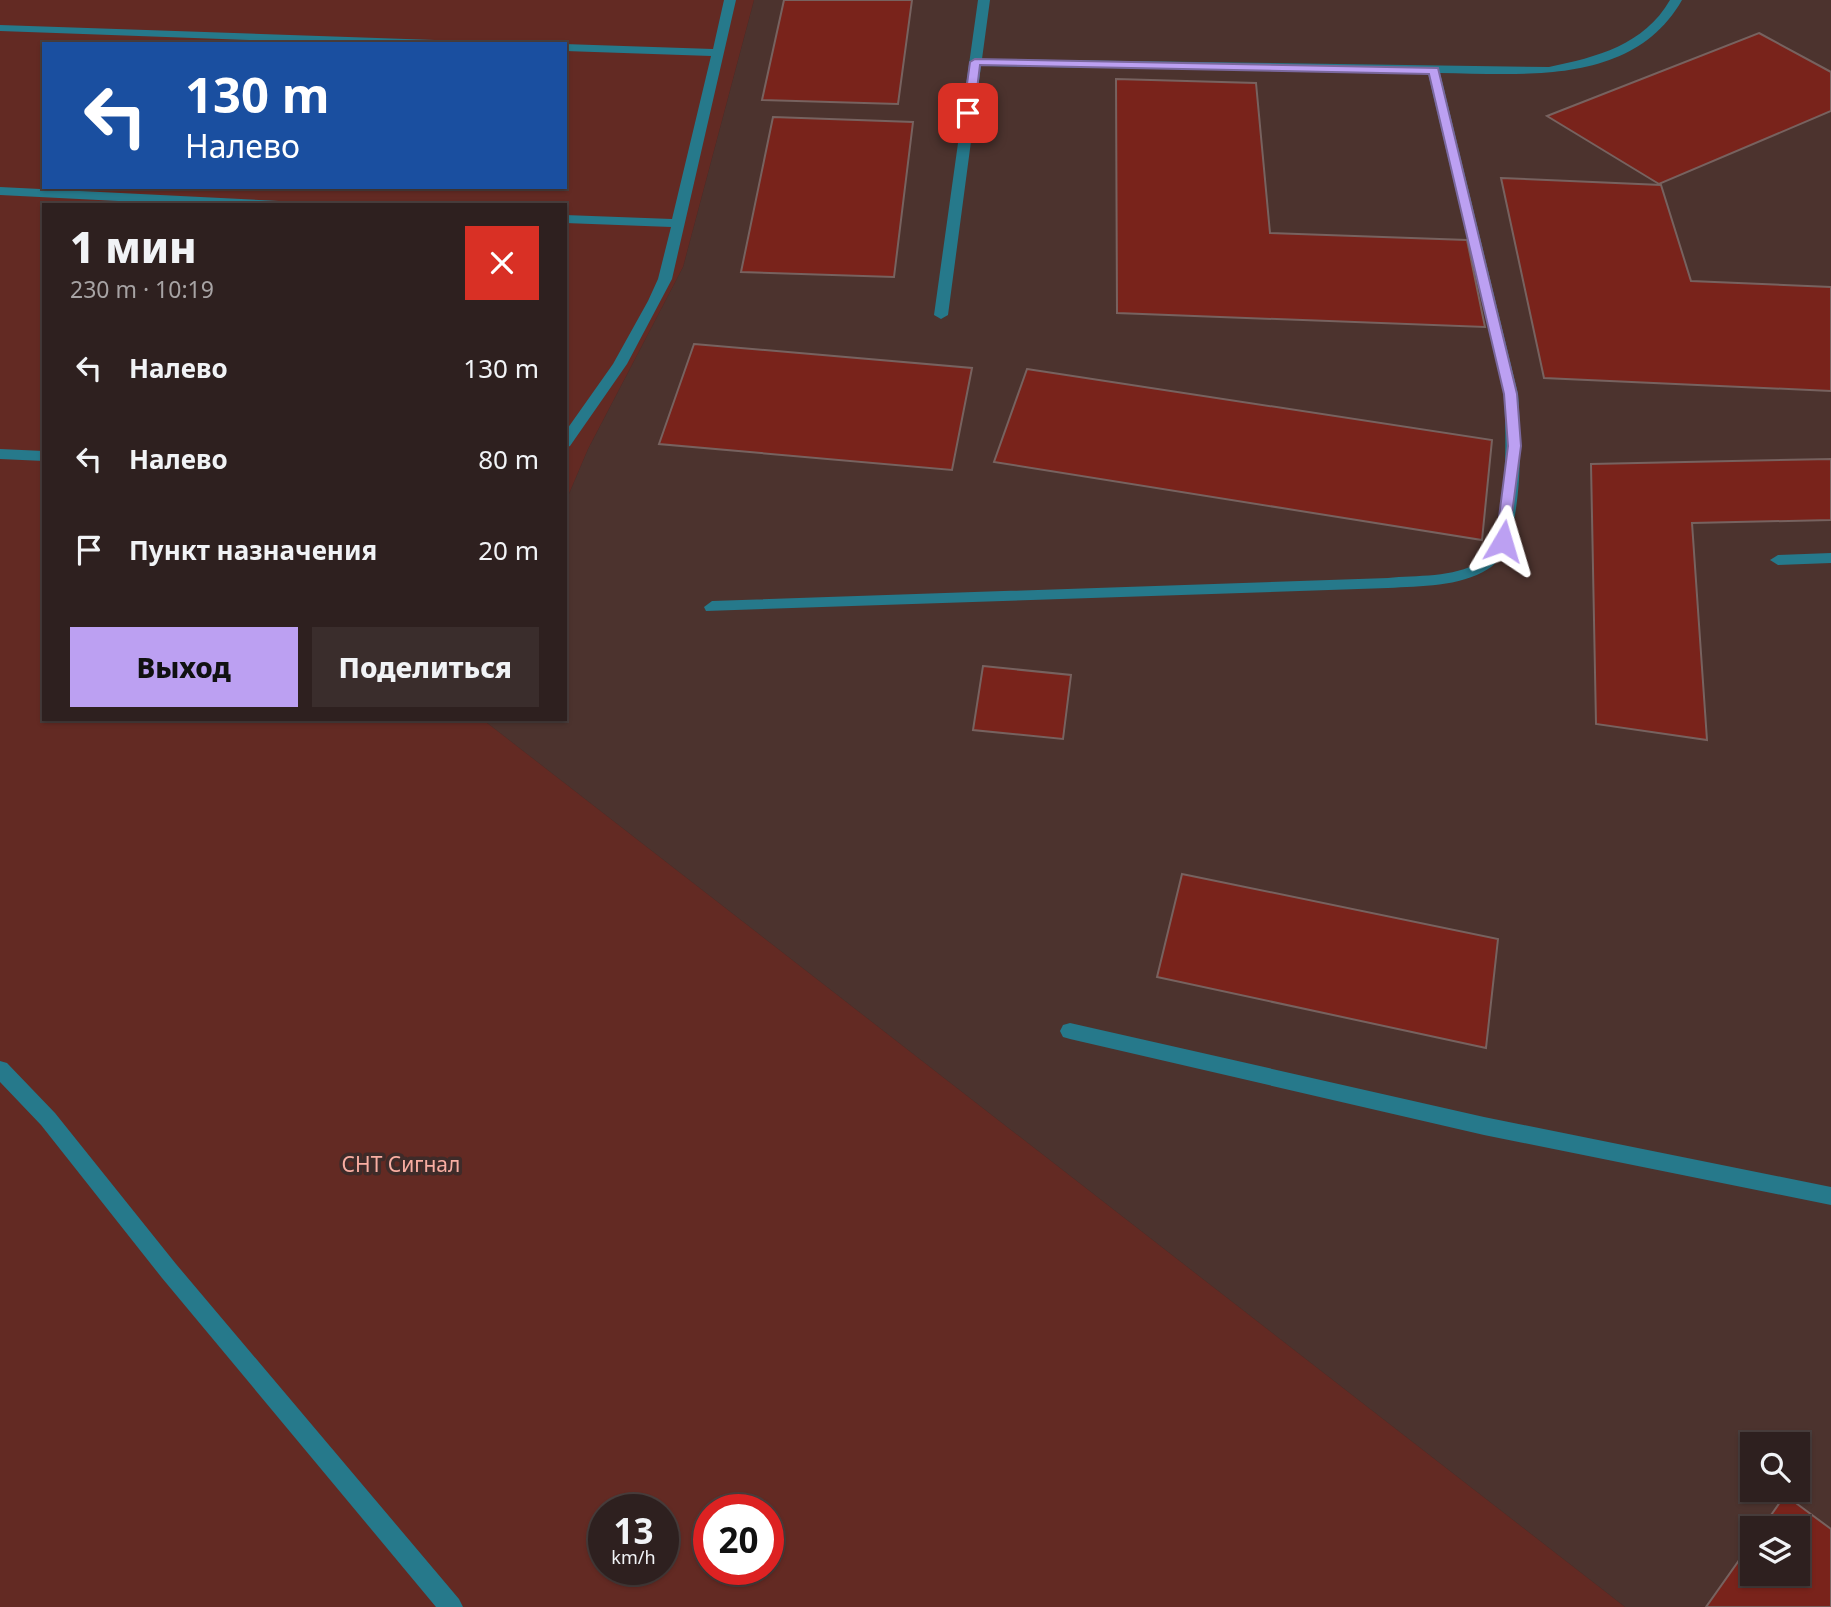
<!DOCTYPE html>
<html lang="ru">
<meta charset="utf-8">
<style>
body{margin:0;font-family:"Noto Sans",sans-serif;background:#3a2d2c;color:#f1f3f6;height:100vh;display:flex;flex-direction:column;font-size:26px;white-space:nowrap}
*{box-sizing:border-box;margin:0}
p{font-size:23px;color:#a7a3a4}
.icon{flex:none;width:38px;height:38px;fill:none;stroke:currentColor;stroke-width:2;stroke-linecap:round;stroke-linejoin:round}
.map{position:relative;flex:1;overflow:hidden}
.sheet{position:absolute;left:42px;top:203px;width:525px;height:518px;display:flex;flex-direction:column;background:#2e201f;border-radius:0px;box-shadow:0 2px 5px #0004,0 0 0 2px #493e3d}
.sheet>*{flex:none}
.top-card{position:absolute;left:42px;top:42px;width:525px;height:147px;border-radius:0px;box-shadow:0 2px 5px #0004,0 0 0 2px #493e3d;background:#1a4fa0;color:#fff;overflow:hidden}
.tools{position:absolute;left:1740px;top:1432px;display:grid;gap:14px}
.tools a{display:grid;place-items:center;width:70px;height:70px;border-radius:0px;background:#2e201f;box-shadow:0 2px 5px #0004,0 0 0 2px #493e3d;font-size:35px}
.speed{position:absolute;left:588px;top:1494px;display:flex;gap:14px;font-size:35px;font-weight:700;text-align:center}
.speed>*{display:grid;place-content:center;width:91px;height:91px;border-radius:50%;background:#2e201f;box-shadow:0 2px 5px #0004,0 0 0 2px #493e3d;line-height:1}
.speed small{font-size:18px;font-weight:400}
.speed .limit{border:10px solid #d22;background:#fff;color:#111}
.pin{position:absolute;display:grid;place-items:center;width:60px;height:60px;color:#fff;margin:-30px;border-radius:14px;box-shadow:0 4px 10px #0006}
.me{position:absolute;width:77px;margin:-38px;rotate:7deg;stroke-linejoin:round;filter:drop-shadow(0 0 5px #0008)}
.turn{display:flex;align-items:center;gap:24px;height:147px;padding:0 28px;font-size:32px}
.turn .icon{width:91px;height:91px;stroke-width:2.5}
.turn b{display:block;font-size:49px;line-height:60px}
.round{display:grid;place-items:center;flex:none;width:74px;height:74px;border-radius:0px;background:#3a2d2c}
.overview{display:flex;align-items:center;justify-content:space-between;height:119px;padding:0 28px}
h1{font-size:42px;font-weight:800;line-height:52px}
.primary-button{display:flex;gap:14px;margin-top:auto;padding:14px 28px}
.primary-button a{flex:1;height:80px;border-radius:0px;background:#bca0f2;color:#111;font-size:28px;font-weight:800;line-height:80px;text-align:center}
.primary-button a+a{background:#3a2d2c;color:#f1f3f6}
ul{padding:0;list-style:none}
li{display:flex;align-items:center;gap:21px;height:91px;padding:0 28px}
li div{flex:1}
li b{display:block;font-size:26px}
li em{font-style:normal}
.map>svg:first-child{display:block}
.built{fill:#4c332e;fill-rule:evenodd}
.green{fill:#632a23;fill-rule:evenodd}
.building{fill:#79231b;stroke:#77625f;stroke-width:2}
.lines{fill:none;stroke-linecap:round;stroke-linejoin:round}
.service{fill:#26798b;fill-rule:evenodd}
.route{fill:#bca0f2;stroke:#7a689d;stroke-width:2}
.labels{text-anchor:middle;stroke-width:7;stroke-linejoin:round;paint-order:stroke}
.park-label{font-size:21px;fill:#f9aea2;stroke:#3e2b29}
</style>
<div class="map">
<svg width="1831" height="1607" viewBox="0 0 1831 1607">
<rect width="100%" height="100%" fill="#3e2b29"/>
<path class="built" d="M754,0H1831V1607H1625L482,719H565V503L588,449L683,267ZM1752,1444H1797V1489H1752ZM1752,1528H1797V1573H1752Z"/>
<path class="green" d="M0,0H754L683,267L588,449L565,503V205H44V719H482L1625,1607H0ZM44,44H565V187H44ZM604,1510H663V1570H604ZM709,1510H768V1570H709Z"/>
<g class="building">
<polygon points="784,0 912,0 898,104 762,100"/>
<polygon points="1759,33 1831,72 1831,111 1659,184 1547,116"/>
<polygon points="1116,79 1256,83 1270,233 1467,240 1485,327 1117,313"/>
<polygon points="773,117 913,122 894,277 741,272"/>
<polygon points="1501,178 1661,185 1691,281 1831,287 1831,391 1544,378"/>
<polygon points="694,344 972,368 952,470 659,444"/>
<polygon points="1027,369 1492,440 1482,540 994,462"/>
<polygon points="1831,459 1831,520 1692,523 1707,740 1596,724 1591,464"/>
<polygon points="983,666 1071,675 1063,739 973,730"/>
<polygon points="1182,874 1498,939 1486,1048 1157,977"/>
<polygon points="1785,1495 1831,1529 1831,1607 1706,1607 1752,1542 1752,1573 1797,1573 1797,1528 1762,1528"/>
</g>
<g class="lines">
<g class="service">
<polygon points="724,0 736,0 672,279 627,364 570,446 565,448 565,432 613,364 648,301 658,279 671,227 565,223 565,215 672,219 711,56 565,51 564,44 713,49"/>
<path d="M978,0H990L982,59L1549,67C1597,57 1644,45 1670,0H1682C1633,86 1525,74 1440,73L1518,394C1521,433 1526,548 1488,569C1459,587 1421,586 1388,588L706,611L704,607L712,601L1388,578C1416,575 1454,578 1479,562C1510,541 1506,429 1504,394L1428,73L981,66L948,315L941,319L934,315Z"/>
<polygon points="0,25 464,41 470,44 356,44 0,31"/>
<polygon points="0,187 279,201 285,205 197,205 0,195"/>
<polygon points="0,449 44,451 44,461 0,459"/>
<polygon points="1831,553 1831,563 1778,565 1770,560 1778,555"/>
<polygon points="1070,1023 1484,1117 1831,1187 1831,1205 1484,1135 1070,1039 1063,1037 1060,1031 1063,1025"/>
<polygon points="0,1061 7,1063 55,1113 176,1264 459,1599 463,1607 436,1607 162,1278 41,1125 0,1082"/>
</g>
</g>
<polygon class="route" points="975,59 1438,68 1517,394 1521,446 1508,544 1503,545 1496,541 1508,446 1504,394 1429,74 980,65 974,113 968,116 963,113 970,62"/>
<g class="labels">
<g class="park-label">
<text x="401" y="1172">СНТ Сигнал</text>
</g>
</g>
</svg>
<div class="tools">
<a><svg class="icon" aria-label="search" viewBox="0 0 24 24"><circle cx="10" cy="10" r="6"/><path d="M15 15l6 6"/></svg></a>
<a><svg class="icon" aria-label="layers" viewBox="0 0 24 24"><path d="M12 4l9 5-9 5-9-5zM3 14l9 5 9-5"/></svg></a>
</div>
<div class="speed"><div>13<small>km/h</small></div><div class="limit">20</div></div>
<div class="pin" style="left:968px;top:113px;background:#d93025"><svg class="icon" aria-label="arrive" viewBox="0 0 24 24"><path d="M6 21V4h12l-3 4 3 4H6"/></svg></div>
<svg class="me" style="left:1503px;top:541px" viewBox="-20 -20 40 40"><path d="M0-17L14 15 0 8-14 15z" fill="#bca0f2" stroke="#fff" stroke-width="4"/></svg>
<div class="top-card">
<div class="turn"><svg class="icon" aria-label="left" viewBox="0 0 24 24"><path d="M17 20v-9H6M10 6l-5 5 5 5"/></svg><div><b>130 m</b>Налево</div></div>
</div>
<section class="sheet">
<div class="overview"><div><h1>1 мин</h1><p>230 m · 10:19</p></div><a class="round" style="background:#d93025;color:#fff"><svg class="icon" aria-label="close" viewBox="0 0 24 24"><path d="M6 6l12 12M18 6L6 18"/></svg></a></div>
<ul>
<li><svg class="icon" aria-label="left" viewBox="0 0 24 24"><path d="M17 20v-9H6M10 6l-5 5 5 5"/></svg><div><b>Налево</b></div><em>130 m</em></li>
<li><svg class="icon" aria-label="left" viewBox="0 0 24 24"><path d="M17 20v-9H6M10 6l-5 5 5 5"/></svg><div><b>Налево</b></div><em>80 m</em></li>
<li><svg class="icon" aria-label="arrive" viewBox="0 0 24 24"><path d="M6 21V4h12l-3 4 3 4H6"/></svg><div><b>Пункт назначения</b></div><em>20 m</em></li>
</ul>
<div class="primary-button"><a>Выход</a><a>Поделиться</a></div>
</section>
</div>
